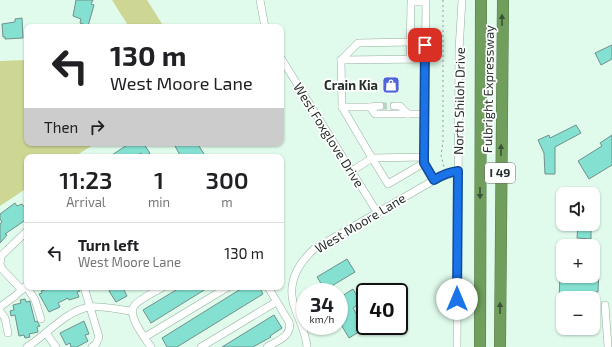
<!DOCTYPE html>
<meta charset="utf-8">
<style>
body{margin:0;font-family:"Exo 2",sans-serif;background:#f2f2f2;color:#202124;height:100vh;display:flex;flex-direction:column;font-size:15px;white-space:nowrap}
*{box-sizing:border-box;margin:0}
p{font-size:13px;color:#757577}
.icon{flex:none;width:22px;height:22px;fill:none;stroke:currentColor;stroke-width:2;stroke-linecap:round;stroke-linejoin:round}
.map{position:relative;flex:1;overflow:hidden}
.details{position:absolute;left:24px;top:154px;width:260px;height:136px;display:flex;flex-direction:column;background:#fff;border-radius:8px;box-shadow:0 1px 3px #0004}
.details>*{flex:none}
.banner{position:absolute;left:24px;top:24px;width:260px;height:122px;border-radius:8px;box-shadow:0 1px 3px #0004;background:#fff;color:#202124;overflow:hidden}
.buttons{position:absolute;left:556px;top:187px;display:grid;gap:8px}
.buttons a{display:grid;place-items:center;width:44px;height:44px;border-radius:8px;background:#fff;box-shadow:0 1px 3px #0004;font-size:20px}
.speed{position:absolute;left:296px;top:283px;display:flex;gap:8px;font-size:20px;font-weight:700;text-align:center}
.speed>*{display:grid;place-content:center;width:52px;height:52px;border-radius:50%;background:#fff;box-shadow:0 1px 3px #0004;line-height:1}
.speed small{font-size:10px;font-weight:400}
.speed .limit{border:2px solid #111;border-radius:6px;background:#fff;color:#111}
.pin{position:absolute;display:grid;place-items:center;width:34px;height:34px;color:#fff;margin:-17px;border-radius:8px;box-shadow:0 2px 6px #0006}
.me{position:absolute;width:44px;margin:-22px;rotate:0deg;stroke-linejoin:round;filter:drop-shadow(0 0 3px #0008)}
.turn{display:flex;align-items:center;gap:14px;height:84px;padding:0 20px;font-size:18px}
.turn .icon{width:52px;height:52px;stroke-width:2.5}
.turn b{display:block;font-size:28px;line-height:34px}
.then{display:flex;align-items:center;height:38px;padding:0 20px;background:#0003;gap:8px;font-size:15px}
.eta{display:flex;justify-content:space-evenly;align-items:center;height:68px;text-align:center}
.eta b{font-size:24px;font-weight:600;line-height:28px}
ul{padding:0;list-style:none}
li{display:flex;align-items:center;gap:12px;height:60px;padding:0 20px;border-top:1px solid #e0e0e0}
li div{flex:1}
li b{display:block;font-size:15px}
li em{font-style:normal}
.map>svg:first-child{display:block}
.green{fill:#cdd692}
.building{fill:#84e1d2;stroke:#71908a}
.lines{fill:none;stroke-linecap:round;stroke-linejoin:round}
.minor-tunnel{stroke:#bbd2c4;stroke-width:7;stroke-dasharray:7 3.5;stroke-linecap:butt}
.minor-casing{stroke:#95ae9f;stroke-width:8}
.highway-casing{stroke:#56784b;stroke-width:12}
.path{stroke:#8c9f94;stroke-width:1;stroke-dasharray:2 3;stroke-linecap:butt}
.minor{stroke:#fff;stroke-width:7}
.highway{stroke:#709e5d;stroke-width:11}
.oneway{fill:#3c5139}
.route-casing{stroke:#114b97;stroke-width:10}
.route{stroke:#1a73e8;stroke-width:7}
.labels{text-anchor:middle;stroke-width:3.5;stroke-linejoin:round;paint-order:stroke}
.shield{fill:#fff;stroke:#676e6a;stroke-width:1}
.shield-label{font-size:12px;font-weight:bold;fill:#26302a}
.poi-label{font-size:13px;font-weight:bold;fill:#26302a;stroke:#fff;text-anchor:end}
.street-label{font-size:13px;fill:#26302a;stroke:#fff}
</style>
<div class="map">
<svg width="612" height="347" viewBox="0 0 612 347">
<rect width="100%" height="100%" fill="#e0fbeb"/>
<g class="green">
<polygon points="112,0 147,0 164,27 129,27"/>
<polygon points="27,60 27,143 96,143 74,157 27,157 27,188 0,206 0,61"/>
</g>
<g class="building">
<polygon points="76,0 93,0 91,4 94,5 88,26 80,23 81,19 73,16"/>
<polygon points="22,18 23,38 5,39 5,37 3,37 2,24 15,22 15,19"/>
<polygon points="612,45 612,59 601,65 595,53"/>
<polygon points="576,125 581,133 555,147 555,174 545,174 544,153 538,140 549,135 550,138"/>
<polygon points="612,135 612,165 589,179 578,161 602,146 600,143"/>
<polygon points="130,143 143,143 150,153 144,157 141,153 135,157 109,157"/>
<polygon points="180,143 197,143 206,157 181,157 175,146"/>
<polygon points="15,203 17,206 22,204 25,208 24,209 26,213 24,214 27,219 5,234 7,235 0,243 0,224 2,222 0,219 0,214"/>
<polygon points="578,224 591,224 591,239 577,238"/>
<polygon points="347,259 355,272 325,290 317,277"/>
<polygon points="593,265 599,266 598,292 588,292 587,298 559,298 560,276 593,276"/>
<polygon points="43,287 79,287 80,291 77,292 79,297 69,300 68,298 58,303 60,307 49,312 39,294 42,293 41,291 45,290"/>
<polygon points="115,287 129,287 124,290 127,296 116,302 109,291"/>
<polygon points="181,287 209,287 151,323 143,310"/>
<polygon points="244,287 259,287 263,294 177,347 167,347 162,338"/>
<polygon points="353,289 361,303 353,308 359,318 361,323 359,324 362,330 349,338 339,321 339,298"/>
<polygon points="25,299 26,302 30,301 30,302 35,322 37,321 40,326 37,327 38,332 29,334 30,337 25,338 24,335 19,336 15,315 11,316 10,311 14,310 13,305 21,303 20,300"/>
<polygon points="274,315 282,328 270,336 271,337 253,347 222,347"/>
<polygon points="84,321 89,334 85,335 88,341 77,347 71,347 70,343 66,345 60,333"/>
</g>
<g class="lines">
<polyline class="minor-tunnel" points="380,106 394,106"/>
<g class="minor-casing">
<g id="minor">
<polyline points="260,0 265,27"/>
<polyline points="281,58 377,212"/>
<polyline points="410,59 411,2 426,2 424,157 424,163 434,180"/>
<polyline points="341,60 358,43 410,42"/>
<polyline points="394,106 400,106 408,114"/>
<polyline points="342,107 370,107 375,114 424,114"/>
<polyline points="370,107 380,106"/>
<polyline points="424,157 372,158 342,107 341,60 425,59"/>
<polyline points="352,171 372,158 388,184 424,163"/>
<polyline points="0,264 1,256 27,231"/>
<polyline points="0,265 3,270 22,290"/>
<polyline points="26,286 35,300 41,319"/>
<polyline points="84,287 99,337 96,344 92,347"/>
<polyline points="605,305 608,347"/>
<polyline points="0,307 15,296 27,285"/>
<polyline points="0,311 5,318 8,333"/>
<polyline points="46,333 56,347"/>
<polyline points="145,337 228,287"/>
<path d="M27,347C48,334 64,312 89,307C99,305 121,310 132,311"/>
<path d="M151,347C145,338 127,316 134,306C139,299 155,292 163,287"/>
<polyline points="201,347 276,302"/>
<path d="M267,347C277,341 293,336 289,322L268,287"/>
<path d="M307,347C306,331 297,317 293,302C288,281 299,263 314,249L443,175L452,172L458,171"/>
<polyline points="457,347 459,50 462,0"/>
</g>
</g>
<g class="highway-casing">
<g id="highway">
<polyline points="480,347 481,0"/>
<polyline points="500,347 503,0"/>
</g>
</g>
<polyline class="path" points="443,0 443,142 441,155 444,167"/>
<use href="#minor" class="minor"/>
<use href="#highway" class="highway"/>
</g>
<defs><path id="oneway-solid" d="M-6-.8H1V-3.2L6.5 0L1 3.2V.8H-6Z"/></defs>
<g class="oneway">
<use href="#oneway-solid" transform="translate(502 20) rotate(-90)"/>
<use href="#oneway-solid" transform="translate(501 150) rotate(-89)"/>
<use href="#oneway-solid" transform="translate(480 193) rotate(90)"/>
<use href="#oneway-solid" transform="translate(500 308) rotate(-90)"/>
</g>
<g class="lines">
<g class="route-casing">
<path id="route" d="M425,45L424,157V163L434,180C442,175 449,172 458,171L457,299"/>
</g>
<use href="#route" class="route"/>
</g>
<defs>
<g id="shop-square" transform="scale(0.9)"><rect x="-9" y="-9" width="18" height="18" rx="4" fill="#4f64d9" stroke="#fff"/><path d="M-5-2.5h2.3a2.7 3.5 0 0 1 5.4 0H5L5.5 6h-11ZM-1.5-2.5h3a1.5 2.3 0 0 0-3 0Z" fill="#fff"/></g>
</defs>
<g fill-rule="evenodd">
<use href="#shop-square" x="391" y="85"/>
</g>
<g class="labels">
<rect class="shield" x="485" y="163" width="30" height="20" rx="3"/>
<g class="shield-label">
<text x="500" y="177">I 49</text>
</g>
<g class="poi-label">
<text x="378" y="90">Crain Kia</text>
</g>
<g class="street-label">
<text transform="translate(488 89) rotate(-89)" y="5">Fulbright Expressway</text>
<text transform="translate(459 101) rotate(-89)" y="5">North Shiloh Drive</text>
<text transform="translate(329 135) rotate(58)" y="5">West Foxglove Drive</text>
<text transform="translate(360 223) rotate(-31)" y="5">West Moore Lane</text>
</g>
</g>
</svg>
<div class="buttons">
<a><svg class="icon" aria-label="sound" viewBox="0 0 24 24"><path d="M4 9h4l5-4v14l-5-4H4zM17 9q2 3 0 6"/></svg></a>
<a>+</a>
<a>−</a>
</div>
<div class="speed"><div>34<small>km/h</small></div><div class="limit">40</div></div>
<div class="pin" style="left:425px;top:45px;background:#d93025"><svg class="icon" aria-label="arrive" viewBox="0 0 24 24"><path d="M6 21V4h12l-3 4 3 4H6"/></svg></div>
<svg class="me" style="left:457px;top:299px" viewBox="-20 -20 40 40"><circle r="19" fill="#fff"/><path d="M0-13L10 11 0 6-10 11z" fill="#1a73e8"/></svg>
<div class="banner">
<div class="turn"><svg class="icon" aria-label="left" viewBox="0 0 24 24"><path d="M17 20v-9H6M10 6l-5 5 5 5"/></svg><div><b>130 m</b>West Moore Lane</div></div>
<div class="then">Then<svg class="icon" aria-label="right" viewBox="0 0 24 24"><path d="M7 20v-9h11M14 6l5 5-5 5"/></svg></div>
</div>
<section class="details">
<div class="eta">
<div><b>11:23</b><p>Arrival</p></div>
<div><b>1</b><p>min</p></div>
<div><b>300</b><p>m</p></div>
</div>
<ul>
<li><svg class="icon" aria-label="left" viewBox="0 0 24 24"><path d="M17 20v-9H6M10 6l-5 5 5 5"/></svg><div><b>Turn left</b><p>West Moore Lane</p></div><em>130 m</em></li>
</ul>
</section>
</div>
